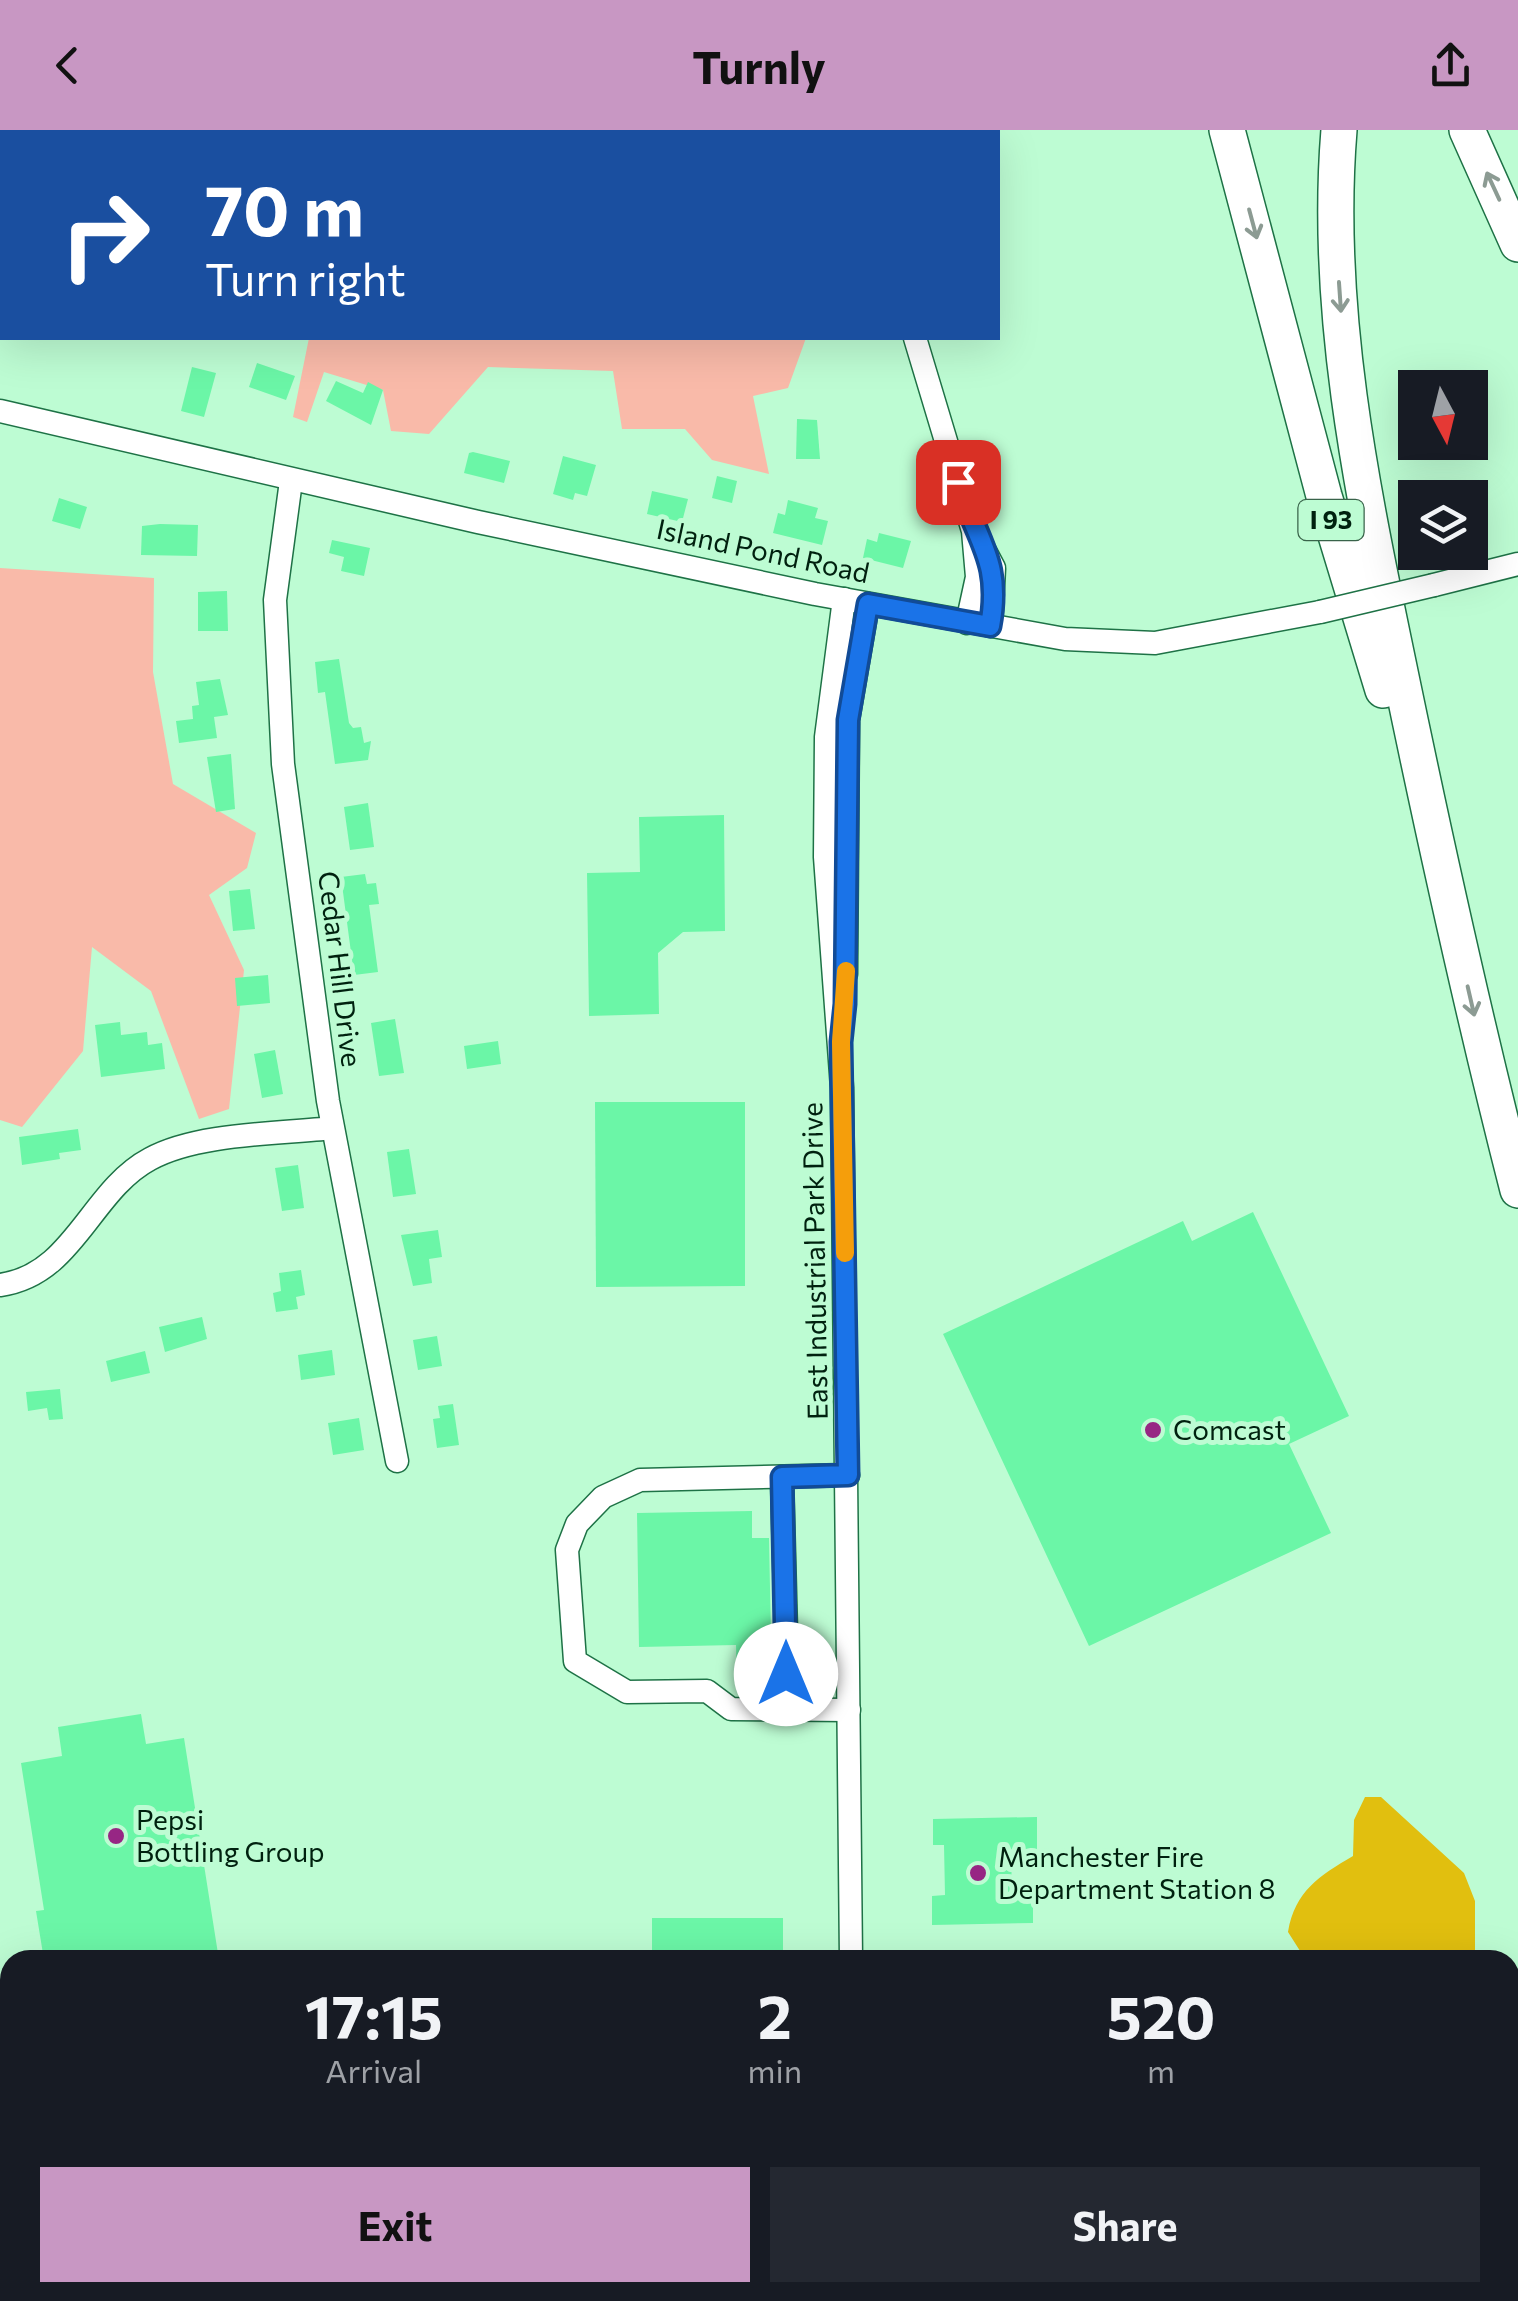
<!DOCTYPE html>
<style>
body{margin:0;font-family:Commissioner,sans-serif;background:#242831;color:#f1f3f6;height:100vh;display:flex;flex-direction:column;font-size:38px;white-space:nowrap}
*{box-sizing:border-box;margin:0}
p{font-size:32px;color:#9ea1a6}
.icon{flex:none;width:55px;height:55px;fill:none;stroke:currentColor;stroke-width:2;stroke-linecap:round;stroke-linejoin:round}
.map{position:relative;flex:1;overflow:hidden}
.sheet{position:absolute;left:0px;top:1820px;width:1520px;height:352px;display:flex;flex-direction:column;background:#171b24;border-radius:30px 30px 0 0;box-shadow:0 10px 40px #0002}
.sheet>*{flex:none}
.guide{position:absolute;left:0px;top:0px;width:1000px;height:210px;box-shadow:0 10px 40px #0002;background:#1a4fa0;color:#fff;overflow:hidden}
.needle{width:65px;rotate:173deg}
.controls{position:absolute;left:1398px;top:240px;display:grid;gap:20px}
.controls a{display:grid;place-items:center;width:90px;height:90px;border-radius:0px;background:#171b24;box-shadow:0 10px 40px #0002;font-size:50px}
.pin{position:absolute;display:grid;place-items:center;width:85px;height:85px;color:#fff;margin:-42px;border-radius:20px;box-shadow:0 5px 15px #0006}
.me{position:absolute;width:110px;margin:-55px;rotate:0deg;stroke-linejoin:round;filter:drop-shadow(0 0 8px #0008)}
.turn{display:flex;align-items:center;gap:35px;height:210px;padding:0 40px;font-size:45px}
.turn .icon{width:130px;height:130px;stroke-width:2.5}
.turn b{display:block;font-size:70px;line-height:85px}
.eta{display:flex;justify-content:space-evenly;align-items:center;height:170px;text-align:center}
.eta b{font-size:60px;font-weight:700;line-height:70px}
.action{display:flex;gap:20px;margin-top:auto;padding:20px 40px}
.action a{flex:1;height:115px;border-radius:0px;background:#c897c3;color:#111;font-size:40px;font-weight:700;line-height:115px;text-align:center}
.action a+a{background:#242831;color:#f1f3f6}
header{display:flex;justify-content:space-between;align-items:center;height:130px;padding:0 40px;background:#c897c3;color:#111;font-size:45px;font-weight:700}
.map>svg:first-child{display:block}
.green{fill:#f9baa9}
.water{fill:#e1bf0f}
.building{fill:#6bf6a7}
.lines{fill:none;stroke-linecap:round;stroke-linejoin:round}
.minor-casing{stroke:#1e7246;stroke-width:25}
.highway-casing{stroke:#1e7246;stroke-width:38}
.minor{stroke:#fff;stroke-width:22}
.highway{stroke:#fff;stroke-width:35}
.minor-bridge-casing{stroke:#1e7246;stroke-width:25;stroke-linecap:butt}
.minor-bridge{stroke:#fff;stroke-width:22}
.oneway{stroke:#8c9b93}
.route-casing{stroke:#114b97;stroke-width:25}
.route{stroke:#1a73e8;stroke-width:18}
.slow{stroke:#f59e0b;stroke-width:18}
.poi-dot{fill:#972684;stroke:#bdfcd3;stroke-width:4}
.labels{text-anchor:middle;stroke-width:10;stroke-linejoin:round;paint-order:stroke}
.shield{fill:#bdfcd3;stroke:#39634a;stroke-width:2.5}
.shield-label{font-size:25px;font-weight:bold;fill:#00210f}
.street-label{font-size:28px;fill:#00210f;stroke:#bdfcd3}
.poi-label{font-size:28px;fill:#00210f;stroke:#bdfcd3;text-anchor:start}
</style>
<header><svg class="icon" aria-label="back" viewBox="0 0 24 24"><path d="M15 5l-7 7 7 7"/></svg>Turnly<svg class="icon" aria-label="share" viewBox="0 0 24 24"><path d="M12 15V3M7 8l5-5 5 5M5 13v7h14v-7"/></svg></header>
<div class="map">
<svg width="1518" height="2171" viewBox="0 0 1518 2171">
<rect width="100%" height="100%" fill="#bdfcd3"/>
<g class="green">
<polygon points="0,0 693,0 2,2 0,153"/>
<polygon points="309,208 806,208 788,258 753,266 769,344 712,330 685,299 622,299 613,241 488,237 429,304 391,301 383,260 324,242 307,292 293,287"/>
<polygon points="0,438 154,448 153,542 173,654 256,703 247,738 209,765 244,840 229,979 199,989 151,861 92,817 83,921 22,997 0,990"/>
</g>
<path class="water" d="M1365,1667H1381L1464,1743L1475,1771V1830L1302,1824L1288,1802C1295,1761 1319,1746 1353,1726L1354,1690Z"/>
<g class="building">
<polygon points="257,233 295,246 286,270 249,257"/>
<polygon points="192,237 216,243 204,287 181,281"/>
<polygon points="336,251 363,263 368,252 383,260 371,295 326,271"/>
<polygon points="797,289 817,290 820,329 796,329"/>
<polygon points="473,322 510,331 504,353 464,343 469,323"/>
<polygon points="563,326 596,335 587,366 575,363 573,370 553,364"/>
<polygon points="717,346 737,351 732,373 712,368"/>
<polygon points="652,361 688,369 682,392 647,384"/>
<polygon points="59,368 87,377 80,399 52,391"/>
<polygon points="788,370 818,378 815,388 828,391 822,415 773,403 778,383 785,385"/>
<polygon points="160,394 198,395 197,426 141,425 142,396"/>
<polygon points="879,403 911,411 903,438 863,428 867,409 877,412"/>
<polygon points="332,410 370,418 364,446 341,441 344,427 329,423"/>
<polygon points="227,461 228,501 198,501 198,462"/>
<polygon points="339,529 349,593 353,598 361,597 364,613 371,611 368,630 335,634 325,562 318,563 315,532"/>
<polygon points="220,549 228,585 214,587 217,608 179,613 176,591 193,589 192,576 199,575 196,552"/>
<polygon points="231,624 235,679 216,682 207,627"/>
<polygon points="368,673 374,717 350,720 344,677"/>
<polygon points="724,685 725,801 683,802 658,823 659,884 589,886 587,743 640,742 639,687"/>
<polygon points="365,744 367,754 376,753 379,774 369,775 378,842 354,845 341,747"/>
<polygon points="250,759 255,799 233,801 229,761"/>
<polygon points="268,845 270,873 237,876 235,848"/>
<polygon points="395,889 404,943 379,946 371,893"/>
<polygon points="120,892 121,905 147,902 148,915 162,913 165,939 101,947 95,895"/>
<polygon points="498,911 501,934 467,939 464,916"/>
<polygon points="275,920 283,964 262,968 254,924"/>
<polygon points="595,972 745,972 745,1156 596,1157"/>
<polygon points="78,999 81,1020 59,1023 60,1029 22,1035 19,1007"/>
<polygon points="409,1019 416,1064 393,1067 387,1022"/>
<polygon points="298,1035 304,1078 282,1081 275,1038"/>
<polygon points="1253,1082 1349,1286 1289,1314 1331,1403 1089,1516 943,1204 1183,1091 1192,1111"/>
<polygon points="438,1100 442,1127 429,1129 432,1153 413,1156 401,1105"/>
<polygon points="301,1140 305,1165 296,1167 298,1179 276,1182 273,1163 281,1161 279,1143"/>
<polygon points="202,1187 207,1209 165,1222 159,1197"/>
<polygon points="437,1206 442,1236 418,1240 413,1210"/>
<polygon points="332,1220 335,1245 301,1250 298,1225"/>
<polygon points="145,1221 150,1243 111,1252 106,1231"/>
<polygon points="60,1259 63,1289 49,1290 47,1278 28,1281 26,1262"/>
<polygon points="453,1274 459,1315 437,1318 433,1289 440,1288 438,1276"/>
<polygon points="359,1288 364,1320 333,1325 328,1293"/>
<polygon points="752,1381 752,1408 769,1408 772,1558 737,1559 736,1515 639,1517 637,1383"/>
<polygon points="141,1584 146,1614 184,1608 219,1830 44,1830 36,1781 44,1780 21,1633 62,1626 58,1597"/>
<polygon points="1037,1687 1037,1720 1011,1720 1012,1766 1033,1766 1033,1793 932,1795 932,1766 945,1765 944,1715 933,1715 933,1689"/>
<rect x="652" y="1788" width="131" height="42"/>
</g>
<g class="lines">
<g class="minor-casing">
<g id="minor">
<polyline points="851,0 852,2"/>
<polyline points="915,208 973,401 977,447 967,493"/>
<polyline points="0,281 478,392 815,464 1065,509 1155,513 1320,482"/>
<polyline points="291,351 275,470 283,634 328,971 397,1331"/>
<polyline points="978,408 994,438 991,496"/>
<polyline points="1434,455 1518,434"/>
<polyline points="844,469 826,607 825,727 842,958 851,1830"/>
<polyline points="846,844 848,590 868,474"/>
<path d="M0,1155C74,1145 90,1061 150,1029C197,1003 278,1004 332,998"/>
<polyline points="848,1345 640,1350 603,1367 577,1394 567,1420 575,1531 627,1562 707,1561 731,1579 849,1580"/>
<polyline points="782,1347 788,1579"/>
<polyline points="0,2003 10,2001"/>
<polyline points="856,2162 857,2171"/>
</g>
</g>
<g class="highway-casing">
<g id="highway">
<polyline points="1227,0 1324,366 1383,560"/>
<path d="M1339,0C1324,183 1363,364 1400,542C1436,716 1474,888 1518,1060"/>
<polyline points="1467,0 1518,114"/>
</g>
</g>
<use href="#minor" class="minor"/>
<use href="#highway" class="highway"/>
<g class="minor-bridge-casing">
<polyline id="minor-bridge" points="1320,482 1434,455"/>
</g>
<use href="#minor-bridge" class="minor-bridge"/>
</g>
<defs><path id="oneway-shaft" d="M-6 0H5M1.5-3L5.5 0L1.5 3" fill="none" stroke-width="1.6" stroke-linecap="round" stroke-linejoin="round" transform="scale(2.5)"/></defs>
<g class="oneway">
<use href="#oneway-shaft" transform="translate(1493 56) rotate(-115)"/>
<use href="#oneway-shaft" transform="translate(1253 94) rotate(75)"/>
<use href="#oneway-shaft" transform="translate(1340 167) rotate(86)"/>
<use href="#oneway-shaft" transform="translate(1471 871) rotate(77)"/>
</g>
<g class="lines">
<g class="route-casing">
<path id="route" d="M786,1544L782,1347L848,1345L841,912L845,874L848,590L868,474L990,496C1002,431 977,412 958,352"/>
</g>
<use href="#route" class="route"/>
<polyline class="slow" points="845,1123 841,912 846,841"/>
</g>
<g class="poi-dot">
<circle cx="1153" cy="1300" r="10"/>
<circle cx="116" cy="1706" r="10"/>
<circle cx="978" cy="1743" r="10"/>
</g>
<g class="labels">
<rect class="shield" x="1298.5" y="370" width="65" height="40" rx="8"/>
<g class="shield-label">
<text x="1331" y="399">I 93</text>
</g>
<g class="street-label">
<text transform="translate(763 421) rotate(12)" y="10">Island Pond Road</text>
<text transform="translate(340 839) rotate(83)" y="10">Cedar Hill Drive</text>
<text transform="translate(815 1131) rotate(-91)" y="10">East Industrial Park Drive</text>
</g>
<g class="poi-label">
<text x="1173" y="1310">Comcast</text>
<text x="136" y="1700">Pepsi<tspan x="136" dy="32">Bottling Group</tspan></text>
<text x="998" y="1737">Manchester Fire<tspan x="998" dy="32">Department Station 8</tspan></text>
</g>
</g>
</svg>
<div class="controls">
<a><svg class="needle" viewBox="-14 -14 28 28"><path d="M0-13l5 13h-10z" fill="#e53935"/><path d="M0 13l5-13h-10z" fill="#9ea1a6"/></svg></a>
<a><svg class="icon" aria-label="layers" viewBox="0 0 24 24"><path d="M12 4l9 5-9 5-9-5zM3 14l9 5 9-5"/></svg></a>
</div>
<div class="pin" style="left:958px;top:352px;background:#d93025"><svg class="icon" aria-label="arrive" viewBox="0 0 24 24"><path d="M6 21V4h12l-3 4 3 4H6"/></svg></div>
<svg class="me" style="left:786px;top:1544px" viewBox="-20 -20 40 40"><circle r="19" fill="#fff"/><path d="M0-13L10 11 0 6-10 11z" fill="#1a73e8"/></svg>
<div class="guide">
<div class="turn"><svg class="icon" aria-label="right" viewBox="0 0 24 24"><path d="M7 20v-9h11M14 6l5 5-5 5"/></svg><div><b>70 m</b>Turn right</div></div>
</div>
<section class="sheet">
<div class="eta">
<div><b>17:15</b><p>Arrival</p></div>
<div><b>2</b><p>min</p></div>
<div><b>520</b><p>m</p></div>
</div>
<div class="action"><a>Exit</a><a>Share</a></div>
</section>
</div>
